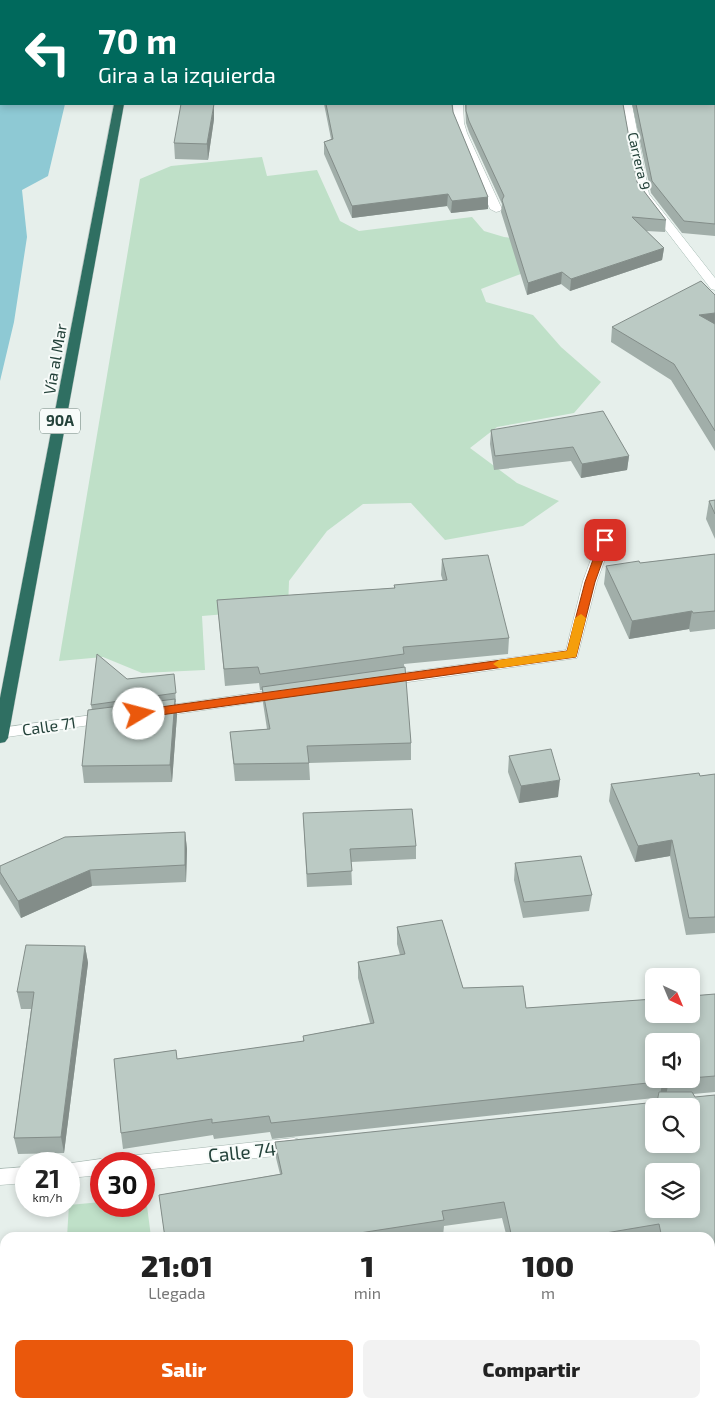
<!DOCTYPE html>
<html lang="es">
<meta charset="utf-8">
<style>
body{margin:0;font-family:"Exo 2",sans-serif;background:#f2f2f2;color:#222;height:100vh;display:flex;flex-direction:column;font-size:19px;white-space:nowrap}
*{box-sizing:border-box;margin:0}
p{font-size:16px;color:#767676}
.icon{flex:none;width:28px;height:28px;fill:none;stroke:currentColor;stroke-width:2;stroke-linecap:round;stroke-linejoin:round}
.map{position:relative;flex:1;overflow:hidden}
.panel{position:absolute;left:0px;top:1232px;width:715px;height:176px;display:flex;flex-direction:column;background:#fff;border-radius:15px 15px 0 0;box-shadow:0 2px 8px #0003}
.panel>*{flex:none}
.top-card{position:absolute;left:0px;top:0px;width:715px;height:105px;box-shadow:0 2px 8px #0003;background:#00695c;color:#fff;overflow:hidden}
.needle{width:32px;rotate:136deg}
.fabs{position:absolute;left:645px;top:968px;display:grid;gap:10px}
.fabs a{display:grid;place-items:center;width:55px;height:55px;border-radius:8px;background:#fff;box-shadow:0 2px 8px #0003;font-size:25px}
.speed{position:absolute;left:15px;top:1152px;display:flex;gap:10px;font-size:25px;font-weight:700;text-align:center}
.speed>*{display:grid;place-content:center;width:65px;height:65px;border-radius:50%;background:#fff;box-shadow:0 2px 8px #0003;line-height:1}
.speed small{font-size:12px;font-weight:400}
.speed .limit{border:8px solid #d22;background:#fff;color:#111}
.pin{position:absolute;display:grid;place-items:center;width:42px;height:42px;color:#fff;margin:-21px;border-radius:10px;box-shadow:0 2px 8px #0006}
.me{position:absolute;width:55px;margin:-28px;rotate:82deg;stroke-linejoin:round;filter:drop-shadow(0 0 4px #0008)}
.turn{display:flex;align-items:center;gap:18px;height:105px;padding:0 15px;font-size:22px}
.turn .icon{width:65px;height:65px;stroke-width:2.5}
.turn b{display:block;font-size:35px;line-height:42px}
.eta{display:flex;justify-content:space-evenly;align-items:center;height:85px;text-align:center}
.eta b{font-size:30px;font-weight:800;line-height:35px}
.cta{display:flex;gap:10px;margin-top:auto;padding:10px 15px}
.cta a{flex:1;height:58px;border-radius:8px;background:#ea580c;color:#fff;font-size:20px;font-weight:800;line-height:58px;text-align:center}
.cta a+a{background:#f2f2f2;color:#222}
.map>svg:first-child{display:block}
.green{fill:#bfe0c8}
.water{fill:#8ec9d4}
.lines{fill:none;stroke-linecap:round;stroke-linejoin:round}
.street-casing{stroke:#a8b8b2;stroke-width:1}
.secondary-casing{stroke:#a4bbb3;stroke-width:1}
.highway-casing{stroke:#c2cac8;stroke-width:1}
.street{fill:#fff;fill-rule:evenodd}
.secondary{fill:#fff;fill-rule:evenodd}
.highway{fill:#2f6f62;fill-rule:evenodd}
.wall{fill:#a1aea9;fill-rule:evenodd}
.shaded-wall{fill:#838d89}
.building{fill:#bbcac4;stroke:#838d89;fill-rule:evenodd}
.route{fill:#ea580c;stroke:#983908}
.slow{fill:#f59e0b}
.labels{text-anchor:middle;stroke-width:4;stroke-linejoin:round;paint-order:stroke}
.far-street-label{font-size:14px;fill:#24423a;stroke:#f7fbf9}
.shield{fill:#f7fbf9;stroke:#637a73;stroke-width:1}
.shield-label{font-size:15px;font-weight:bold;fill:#24423a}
.street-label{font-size:16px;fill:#24423a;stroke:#f7fbf9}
.near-street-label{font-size:19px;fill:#24423a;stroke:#f7fbf9}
</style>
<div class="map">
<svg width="715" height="1408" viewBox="0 0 715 1408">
<rect width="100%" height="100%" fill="#e6efeb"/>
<g class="green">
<polygon points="262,157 267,176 317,170 340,221 359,231 472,217 484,231 504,237 528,240 534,269 481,289 486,302 533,315 561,347 601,382 574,413 497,427 470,448 517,483 559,501 523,526 445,540 411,503 363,504 327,531 289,581 288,609 202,616 205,670 142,673 103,657 59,661 140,179 171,166"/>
<polygon points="144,1198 146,1198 151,1237 67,1237 69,1205 101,1202 101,1206 144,1206"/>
<polygon points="0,1318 5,1318 5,1404 172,1404 172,1408 0,1408"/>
<polygon points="216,1404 615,1404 614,1408 196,1408"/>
</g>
<polygon class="water" points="0,1 1,104 65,104 48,176 22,190 27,237 14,322 0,381"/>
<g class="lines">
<g class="street-casing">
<g id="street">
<polygon points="453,104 463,104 464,123 467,133 502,209 500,211 496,212 490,209 457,133 454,123"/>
<polygon points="605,536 610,537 612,540 597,581 577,658 387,685 382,684 380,680 382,676 387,675 566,650 583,581 598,540 600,537"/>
<polygon points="282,689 287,690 289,694 287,698 156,717 151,716 148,712 151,708 156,707"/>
<polygon points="106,713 111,714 114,718 111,722 0,738 1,728"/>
<polygon points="294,1138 300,1140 303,1146 300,1152 294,1154 144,1170 144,1164 119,1164 121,1158 128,1156"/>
<polygon points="101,1159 109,1164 101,1164 101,1175 69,1178 69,1164 64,1164"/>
<polygon points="26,1167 26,1183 0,1185 0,1169"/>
</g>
</g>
<g class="secondary-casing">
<polygon id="secondary" points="622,104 632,104 649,194 715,278 715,290 711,289 638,194"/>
</g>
<g class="highway-casing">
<polygon id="highway" points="114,104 124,104 8,738 5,742 0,743 0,698"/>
</g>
<use href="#street" class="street"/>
<use href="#secondary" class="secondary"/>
<use href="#highway" class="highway"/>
</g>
<g class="wall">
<polygon points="240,0 715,0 715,236 682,233 651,193 632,104 714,104 714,1 241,1"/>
<polygon points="324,104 452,104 453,112 488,197 488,209 451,213 447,206 352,218 324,154 324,142 331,139"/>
<polygon points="465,104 623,104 637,182 666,220 665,232 646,231 664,248 662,260 570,291 561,284 527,295 501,212 502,204 469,132 466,123"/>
<polygon points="214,119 208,160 175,159 174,143"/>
<polygon points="715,295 715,451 671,380 611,342 612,327"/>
<polygon points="491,430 629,456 627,470 581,478 571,461 494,470 490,444"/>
<polygon points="715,500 715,539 706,519 709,501"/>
<polygon points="715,554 715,629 690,632 689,629 629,639 604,584 606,566 640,563"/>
<polygon points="442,559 509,638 508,654 404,664 411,743 411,760 309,763 310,780 235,781 230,732 267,729 263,703 262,690 260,690 259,683 225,686 217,600 394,588 394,585 443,581 441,575"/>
<polygon points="174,674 176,702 175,702 177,715 172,782 84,783 82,766 92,710 91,705 127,679"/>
<polygon points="509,756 558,797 519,803 508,772"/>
<polygon points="715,774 715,933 686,935 670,856 635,862 609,801 611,784 700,776"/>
<polygon points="303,813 416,846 416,859 351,862 352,885 307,887"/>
<polygon points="185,832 187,849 186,882 92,886 21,918 0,884 0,866"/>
<polygon points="515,863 592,895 589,911 523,918 514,880"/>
<path d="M442,920L463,988L523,986L526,1008L654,999V1014H691V996L715,994V1092L693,1094L695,1097L715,1095V1408H640L664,1404H710V1238H507L502,1218L444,1226L443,1236L432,1238H165L159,1195L280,1174L276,1158L275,1142L657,1102V1099L654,1098L272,1139L270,1132L214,1139L213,1135L123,1149L121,1133L114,1059L176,1050L177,1059L303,1041V1036L370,1023L358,978V962L400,955L397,944V927ZM654,1041H691V1079H654ZM654,1106H691V1144H654ZM654,1171H691V1209H654Z"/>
<polygon points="85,946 88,963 64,1153 18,1154 14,1138 31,1009 21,1009 17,992"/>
</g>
<g class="shaded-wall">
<polygon points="214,104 214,119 208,160 207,144"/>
<polygon points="448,194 447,206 352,218 352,206"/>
<polygon points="488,197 488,209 451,213 452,201"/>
<polygon points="664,248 662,260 570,291 571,279"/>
<polygon points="562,272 561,284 527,295 528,283"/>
<polygon points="715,313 715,329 699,315"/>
<polygon points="629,456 627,470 581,478 582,464"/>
<polygon points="692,611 689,629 629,639 632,621"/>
<polygon points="175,699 177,715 172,782 170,765"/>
<polygon points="560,780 558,797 519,803 521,786"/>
<polygon points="185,832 187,849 186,882 185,865"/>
<polygon points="672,840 670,856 635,862 638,846"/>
<polygon points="90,870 92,886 21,918 18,901"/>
<polygon points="85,946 88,963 64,1153 61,1137"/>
<polygon points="669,1080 666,1096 659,1100 662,1084"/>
</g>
<g class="building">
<polygon points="243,0 715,0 715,224 684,221 652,181 636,104 714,104 714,1 244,1"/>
<polygon points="181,104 214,104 207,144 174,143"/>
<polygon points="326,104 452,104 453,112 488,197 452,201 448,194 352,206 324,142 333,139"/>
<polygon points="466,104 623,104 637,182 666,220 632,217 664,248 571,279 562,272 528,283 502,200 504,196 469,121 466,111"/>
<polygon points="701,281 715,295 715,313 699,315 715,324 715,431 674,364 612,327"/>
<polygon points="603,411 629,456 582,464 573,447 495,456 491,430"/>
<polygon points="715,500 715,514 709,501"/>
<polygon points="715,554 715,611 693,613 692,611 632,621 606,566 639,561 640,563"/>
<polygon points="488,555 509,638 403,647 404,654 260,674 258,667 224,669 217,600 395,588 394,585 447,580 442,559"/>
<polygon points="97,654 127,679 174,674 176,693 91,705"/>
<polygon points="405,667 411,743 307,746 309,763 234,764 230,732 270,729 262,687"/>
<polygon points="175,699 170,765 82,766 88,710"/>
<polygon points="551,749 560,780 521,786 509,756"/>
<polygon points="699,773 700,776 715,774 715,917 689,918 672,840 638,846 611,784"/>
<polygon points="412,809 416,846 350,849 352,871 307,874 303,813"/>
<polygon points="185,832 185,865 90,870 18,901 0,872 0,866 65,837"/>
<polygon points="581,856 592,895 524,902 515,863"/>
<polygon points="442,920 463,988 523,986 526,1008 654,999 654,1014 691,1014 691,996 715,994 715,1076 691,1078 691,1041 654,1041 654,1079 686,1079 669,1080 662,1084 657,1082 271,1123 269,1116 212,1123 212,1119 121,1133 114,1059 176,1050 177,1059 254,1048 304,1041 303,1036 374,1023 358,962 405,954 397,927"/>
<polygon points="26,945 85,946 61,1137 14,1138 34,992 17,992"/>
<path d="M659,1092H692L695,1097L715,1095V1408H640L664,1404H710V1238H662L659,1224L576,1238H512L504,1202L442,1211L444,1220L353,1234L354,1238H165L159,1195L282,1174L275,1142L657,1102ZM654,1106H691V1144H654ZM654,1171H691V1209H654Z"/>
</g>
<polygon class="route" points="605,536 610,540 595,582 576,657 139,718 133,714 139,710 567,651 585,582 600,540"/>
<polygon class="slow" points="581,614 586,618 576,657 499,668 493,664 499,660 567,651 575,618"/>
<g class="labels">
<g class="far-street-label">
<text transform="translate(639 161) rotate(77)" y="5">Carrera 9</text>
</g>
<rect class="shield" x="40" y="408.5" width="40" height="25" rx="4"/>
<g class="shield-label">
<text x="60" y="426">90A</text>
</g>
<g class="street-label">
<text transform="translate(55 359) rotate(-80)" y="6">Vía al Mar</text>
<text transform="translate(49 726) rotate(-8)" y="6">Calle 71</text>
</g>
<g class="near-street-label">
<text transform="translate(242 1152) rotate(-6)" y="7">Calle 74</text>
</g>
</g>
</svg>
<div class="fabs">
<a><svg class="needle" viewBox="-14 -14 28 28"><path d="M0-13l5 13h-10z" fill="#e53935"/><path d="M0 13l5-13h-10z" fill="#767676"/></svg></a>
<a><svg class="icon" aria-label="sound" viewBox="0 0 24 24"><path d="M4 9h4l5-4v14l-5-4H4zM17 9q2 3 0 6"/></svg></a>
<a><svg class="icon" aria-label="search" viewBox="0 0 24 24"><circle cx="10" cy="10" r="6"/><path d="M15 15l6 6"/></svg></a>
<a><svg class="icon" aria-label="layers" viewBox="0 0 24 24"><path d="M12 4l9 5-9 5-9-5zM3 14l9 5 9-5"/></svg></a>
</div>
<div class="speed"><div>21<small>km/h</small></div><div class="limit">30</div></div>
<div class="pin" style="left:605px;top:540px;background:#d93025"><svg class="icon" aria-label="arrive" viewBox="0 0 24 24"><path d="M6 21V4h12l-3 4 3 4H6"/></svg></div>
<svg class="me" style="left:139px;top:714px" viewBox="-20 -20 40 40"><circle r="19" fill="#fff"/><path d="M0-13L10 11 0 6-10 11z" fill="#ea580c"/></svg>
<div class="top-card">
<div class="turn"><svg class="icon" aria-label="left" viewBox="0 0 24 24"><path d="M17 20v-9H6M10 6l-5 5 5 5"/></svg><div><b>70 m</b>Gira a la izquierda</div></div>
</div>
<section class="panel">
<div class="eta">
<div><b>21:01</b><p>Llegada</p></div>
<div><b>1</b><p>min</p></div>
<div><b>100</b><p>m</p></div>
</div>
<div class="cta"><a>Salir</a><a>Compartir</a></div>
</section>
</div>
